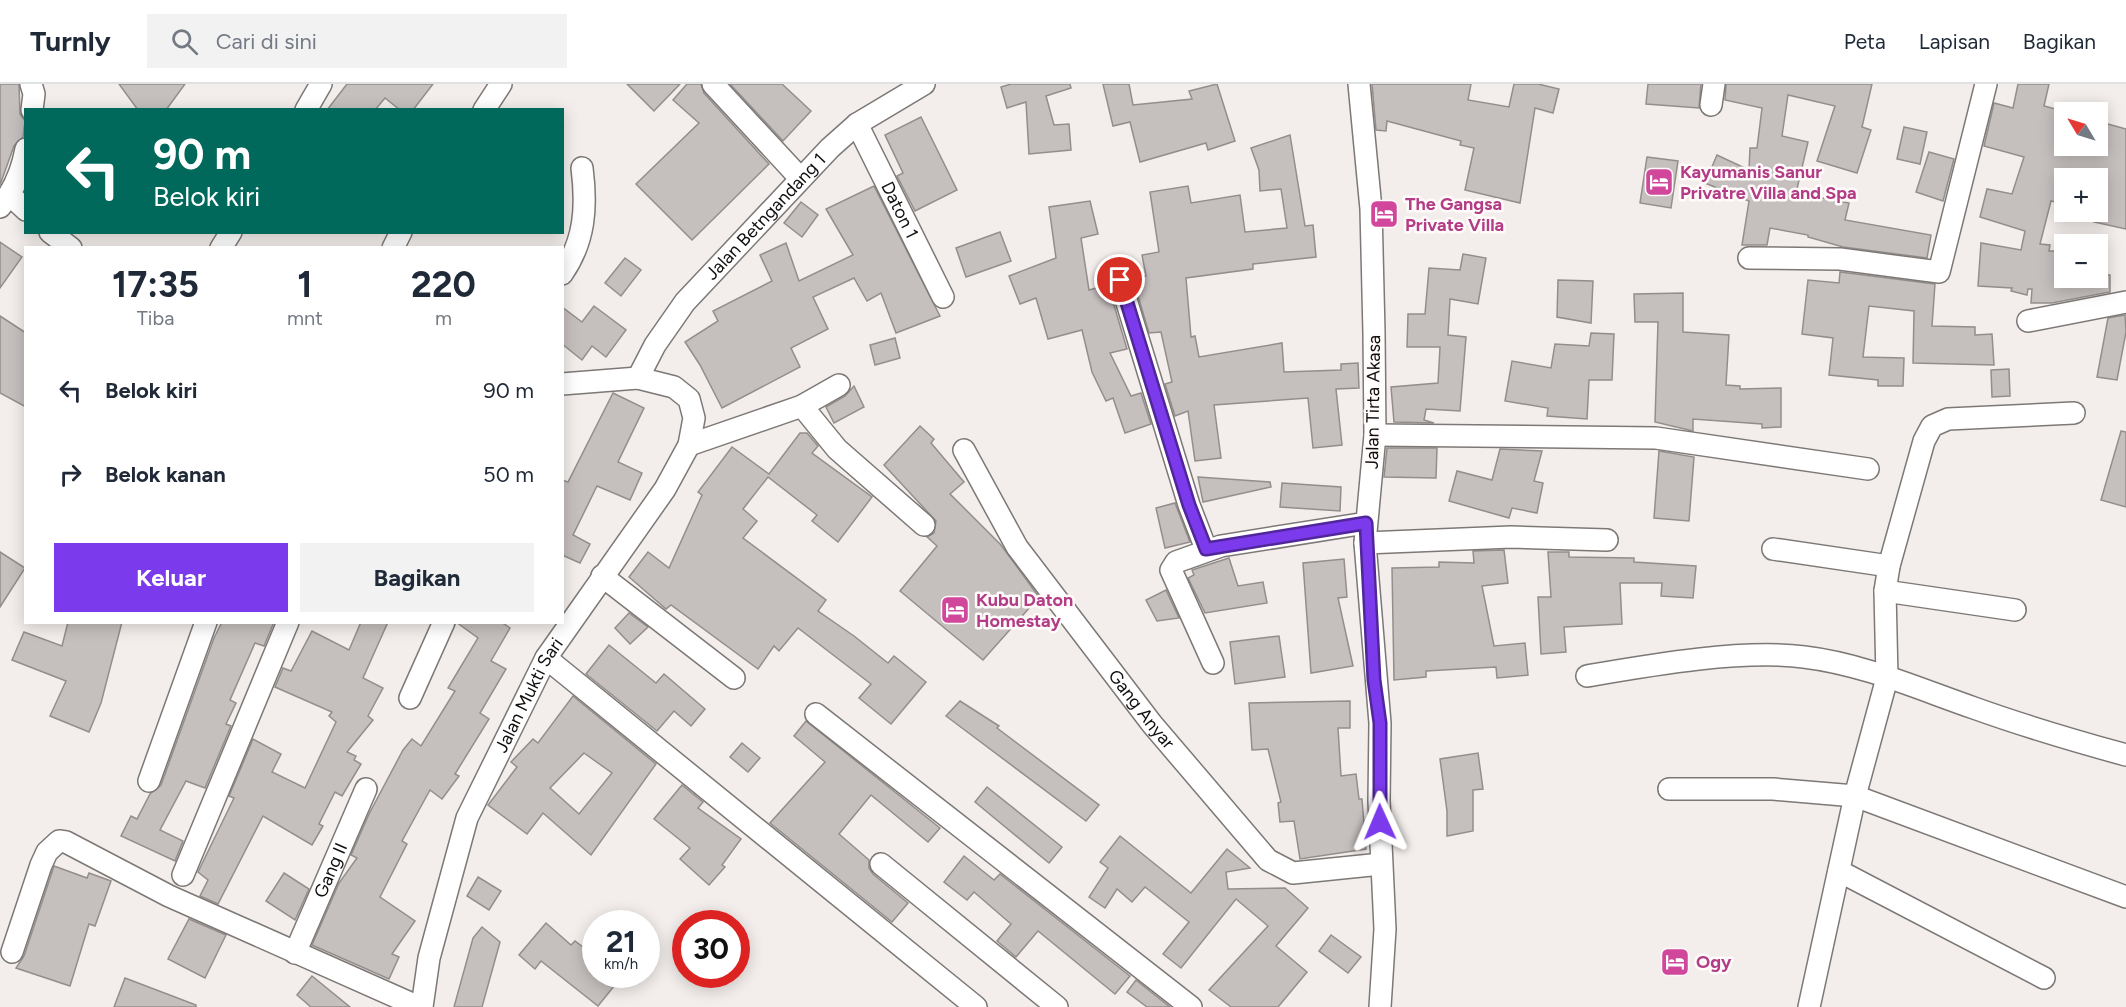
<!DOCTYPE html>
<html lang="id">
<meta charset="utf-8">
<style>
body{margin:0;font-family:Figtree,sans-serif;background:#f2f2f3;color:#1f2937;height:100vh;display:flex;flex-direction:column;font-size:22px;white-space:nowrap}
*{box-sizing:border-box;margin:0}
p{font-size:20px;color:#747a83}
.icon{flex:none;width:33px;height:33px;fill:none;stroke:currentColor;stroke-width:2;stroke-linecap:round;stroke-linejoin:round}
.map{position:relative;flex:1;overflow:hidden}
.panel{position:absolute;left:24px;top:162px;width:540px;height:378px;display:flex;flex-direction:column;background:#fff;border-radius:0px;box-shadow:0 3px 15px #0003}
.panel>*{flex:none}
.top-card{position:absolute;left:24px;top:24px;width:540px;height:126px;border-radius:0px;box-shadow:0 3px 15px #0003;background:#00695c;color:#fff;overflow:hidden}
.needle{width:39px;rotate:308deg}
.controls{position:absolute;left:2054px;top:18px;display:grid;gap:12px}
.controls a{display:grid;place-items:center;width:54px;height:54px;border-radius:0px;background:#fff;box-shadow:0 3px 15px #0003;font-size:30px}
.speed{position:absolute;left:582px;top:826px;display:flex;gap:12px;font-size:30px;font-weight:700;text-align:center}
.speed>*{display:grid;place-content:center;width:78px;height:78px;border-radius:50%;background:#fff;box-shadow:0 3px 15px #0003;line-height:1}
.speed small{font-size:15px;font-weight:400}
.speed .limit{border:9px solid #d22;background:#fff;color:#111}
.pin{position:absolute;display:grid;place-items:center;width:51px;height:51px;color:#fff;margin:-26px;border:3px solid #fff;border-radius:50%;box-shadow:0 2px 6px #0007}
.me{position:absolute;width:66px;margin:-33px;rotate:359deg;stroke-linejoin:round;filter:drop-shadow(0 0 4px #0008)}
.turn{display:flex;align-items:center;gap:21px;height:126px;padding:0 30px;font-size:27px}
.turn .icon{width:78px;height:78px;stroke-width:2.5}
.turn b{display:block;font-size:42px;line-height:51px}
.eta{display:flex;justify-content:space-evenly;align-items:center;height:102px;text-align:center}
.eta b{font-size:36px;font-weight:700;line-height:42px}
.primary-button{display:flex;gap:12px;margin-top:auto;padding:12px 30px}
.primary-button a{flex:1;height:69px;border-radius:0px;background:#7c3aed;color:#fff;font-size:24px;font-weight:700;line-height:69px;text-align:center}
.primary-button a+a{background:#f2f2f3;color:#1f2937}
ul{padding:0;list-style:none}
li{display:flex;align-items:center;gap:18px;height:84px;padding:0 30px}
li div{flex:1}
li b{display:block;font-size:22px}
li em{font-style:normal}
header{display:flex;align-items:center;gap:36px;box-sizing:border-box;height:84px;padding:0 30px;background:#fff;border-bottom:2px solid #e0e1e3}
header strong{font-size:28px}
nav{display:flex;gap:33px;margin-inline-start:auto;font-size:21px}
.search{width:420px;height:54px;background:#f2f2f3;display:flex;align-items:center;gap:15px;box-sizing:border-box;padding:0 21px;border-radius:0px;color:#747a83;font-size:22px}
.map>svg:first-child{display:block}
.building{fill:#c5bfbe;stroke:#938e8c;stroke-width:1.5;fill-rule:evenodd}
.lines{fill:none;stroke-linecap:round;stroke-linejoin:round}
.street-casing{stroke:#7d7876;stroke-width:24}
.street{stroke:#fff;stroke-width:21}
.route-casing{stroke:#51269a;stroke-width:15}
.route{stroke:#7c3aed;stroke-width:10}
.labels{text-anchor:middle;stroke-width:5;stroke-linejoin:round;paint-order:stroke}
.hotel-label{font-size:18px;font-weight:bold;fill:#b23c85;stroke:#fffbfa;text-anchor:start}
.street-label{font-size:18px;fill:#100f0e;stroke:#fffbfa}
</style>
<header>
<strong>Turnly</strong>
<div class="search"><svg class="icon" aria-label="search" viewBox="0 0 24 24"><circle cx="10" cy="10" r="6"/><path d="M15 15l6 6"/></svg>Cari di sini</div>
<nav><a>Peta</a><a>Lapisan</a><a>Bagikan</a></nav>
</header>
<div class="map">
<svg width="2126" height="923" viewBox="0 0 2126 923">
<rect width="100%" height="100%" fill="#f3eeeb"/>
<g class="building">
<polygon points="0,0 19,0 20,30 25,37 23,53 14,62 0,101"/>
<polygon points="119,0 185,0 166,26 138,26"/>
<polygon points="347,0 433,0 413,26 400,26 385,14 375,26 327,26"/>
<polygon points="627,0 680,0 654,27"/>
<polygon points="687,0 701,0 704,9 769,80 692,156 636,100 699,39 673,16"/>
<polygon points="730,0 782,0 811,27 783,57"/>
<polygon points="1011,0 1070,0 1071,4 1046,12 1054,41 1069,40 1071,66 1029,70 1026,18 1007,24 1001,3"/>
<polygon points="1103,0 1129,0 1133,21 1192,15 1189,7 1217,0 1235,57 1208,66 1206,59 1140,78 1130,38 1113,42"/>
<polygon points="1372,0 1471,0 1468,16 1509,23 1514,0 1538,0 1559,5 1553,29 1535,24 1520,119 1465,106 1474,64 1460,61 1461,57 1387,37 1386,47 1376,46"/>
<polygon points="1648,0 1701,0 1699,24 1646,20"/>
<polygon points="1726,0 1872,0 1862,43 1871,46 1857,89 1817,77 1835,22 1788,11 1782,52 1808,58 1796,109 1849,119 1845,136 1931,151 1927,174 1843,163 1808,153 1808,151 1770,144 1767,161 1742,161 1749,117 1705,99 1717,71 1749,86 1750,64 1757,64 1762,24 1725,16"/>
<polygon points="2018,0 2049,0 2044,22 2067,28 2064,28 2064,62 2097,62 2097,37 2126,45 2126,145 2094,138 2097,128 2097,94 2064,94 2064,120 2051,117 2040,160 2050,161 2049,167 2064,167 2064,194 2097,194 2099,166 2099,191 2110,191 2110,208 2052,219 2031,219 2032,205 2028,205 2027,211 2011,207 2012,204 1978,202 1981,159 2021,166 2025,147 1980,133 1987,105 2012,110 2024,73 1984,62 1994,19 2013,24"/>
<polygon points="921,33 957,106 915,127 897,92 903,89 885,51"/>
<polygon points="1904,43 1927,48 1920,80 1897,75"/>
<polygon points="1290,51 1305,142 1313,141 1316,173 1253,180 1253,185 1186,194 1191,253 1195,252 1199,273 1282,259 1284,288 1341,286 1341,280 1358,279 1359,304 1336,305 1342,361 1313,364 1308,314 1214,321 1221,374 1195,377 1188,327 1175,332 1165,300 1172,298 1161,248 1149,249 1133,195 1146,192 1142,171 1159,168 1150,108 1188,102 1191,119 1240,111 1245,148 1287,144 1281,105 1260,107 1259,86 1251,64"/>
<polygon points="1929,68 1954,75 1943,117 1916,108"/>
<polygon points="1647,73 1678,77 1671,124 1640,119"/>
<polygon points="874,102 940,232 896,249 881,209 867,217 854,194 813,213 828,245 791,264 800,283 722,324 700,281 685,258 718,237 713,227 772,197 760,171 786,159 799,197 853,171 826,125"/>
<polygon points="1090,117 1098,150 1081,154 1089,206 1108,201 1127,265 1110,269 1131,312 1141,309 1151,340 1125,349 1113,314 1106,317 1092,288 1082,246 1048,255 1036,214 1020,220 1009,192 1056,174 1049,123"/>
<polygon points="801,118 818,131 802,153 784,139"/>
<polygon points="1000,148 1011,177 966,193 956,164"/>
<polygon points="0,158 22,173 0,204"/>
<polygon points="1463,170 1486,174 1478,220 1450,215 1448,251 1466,253 1460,327 1426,325 1424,336 1434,339 1394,338 1391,303 1438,299 1440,263 1407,263 1408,230 1425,230 1429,184 1460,186"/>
<polygon points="625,174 641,186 621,212 605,199"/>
<polygon points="1840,188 1935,200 1932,242 1975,243 1975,251 1992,250 1994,281 1913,279 1914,227 1869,222 1863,273 1904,274 1903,302 1878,302 1878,296 1829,291 1833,254 1802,250 1808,196 1839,199"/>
<polygon points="1558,196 1593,197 1591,239 1557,233"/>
<polygon points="1683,209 1683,248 1729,251 1726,301 1740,302 1740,305 1781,304 1781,343 1762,344 1762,340 1693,335 1693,347 1655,338 1658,238 1635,238 1634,210"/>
<polygon points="594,222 626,246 606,273 592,262 582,276 562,260 562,223 582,238"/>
<polygon points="2125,231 2126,248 2117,296 2097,293 2108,234"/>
<polygon points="0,232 26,249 26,323 0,309"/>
<polygon points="1591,249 1614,250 1612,296 1589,296 1587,335 1547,332 1548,324 1505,317 1512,277 1551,284 1555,260 1589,262"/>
<polygon points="895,254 900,274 875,281 870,261"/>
<polygon points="2009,285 2010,312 1992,313 1991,286"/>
<polygon points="854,302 864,323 834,339 826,323 845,312"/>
<polygon points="613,309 644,324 618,378 642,389 630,416 597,402 573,451 590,460 580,479 562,471 562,396 568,398"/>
<polygon points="920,342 934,355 931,359 964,398 950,410 1001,461 1039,513 983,576 900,507 937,462 927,453 934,449 936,437 884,381"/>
<polygon points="2121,347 2126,348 2126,423 2101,416"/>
<polygon points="800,349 807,349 818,362 812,369 872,413 838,458 812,437 817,431 768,393 743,425 757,437 743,454 826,516 818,527 854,552 888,579 894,572 926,598 891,640 859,614 871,600 798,544 779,567 774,562 758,585 671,521 666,525 629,493 648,468 669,484 702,411 698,408 732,363 769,390"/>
<polygon points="1387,364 1437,364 1436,394 1384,393"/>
<polygon points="1500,365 1542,367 1534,397 1543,399 1537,429 1512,424 1509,434 1449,417 1457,387 1492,396"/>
<polygon points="1659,367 1694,373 1689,437 1654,434"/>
<polygon points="1198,393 1270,398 1271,403 1203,418"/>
<polygon points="1282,399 1341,403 1340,427 1280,423"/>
<polygon points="1175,419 1190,458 1165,464 1156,424"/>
<polygon points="1504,466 1508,499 1482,502 1494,562 1525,559 1528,591 1497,594 1496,583 1426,587 1426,593 1394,596 1392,484 1439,483 1439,478 1474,479 1473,467"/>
<polygon points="0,468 25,484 0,523"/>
<polygon points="1548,468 1569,468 1569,473 1634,474 1634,478 1696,482 1693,514 1661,512 1662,499 1620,499 1622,540 1564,543 1566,568 1541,570 1538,513 1551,513"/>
<polygon points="1229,474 1238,502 1263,498 1267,519 1205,529 1188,494 1194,491 1192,486"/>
<polygon points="1344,475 1347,513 1338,514 1353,582 1311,589 1303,479"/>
<polygon points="1166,506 1179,534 1157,537 1146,516"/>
<polygon points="629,529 648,543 630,560 615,544"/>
<polygon points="68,538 122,538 101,619 89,648 50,632 66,597 12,576 24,548 62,562"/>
<polygon points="222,538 274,538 264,562 255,559 230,616 236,619 226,640 231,642 205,704 186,697 160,746 183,757 175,777 121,752 131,732 137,735 150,710 161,701 214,554"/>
<polygon points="361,538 388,538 363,594 383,604 368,632 373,636 347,668 356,672 354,676 361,680 342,712 335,708 319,740 323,742 312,761 263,732 218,820 200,812 208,796 198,788 234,714 229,712 253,655 281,670 272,688 305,704 336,638 329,632 332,628 275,603 283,584 291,587 312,547 349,566"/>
<polygon points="456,538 501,538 510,544 491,577 506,585 480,629 489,635 455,690 459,692 442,715 430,706 402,757 407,760 380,813 415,837 392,870 399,873 389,895 312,861 339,799 357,774 351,771 369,730 403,666 412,655 421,662 455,607 448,604 478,554"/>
<polygon points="1279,552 1285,593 1235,600 1230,558"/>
<polygon points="609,561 656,599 664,590 705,625 691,642 674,627 657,647 586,590"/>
<path d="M573,612L656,680L591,771L543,729L527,750L488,721L517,683L511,678L533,655L538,659ZM584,669L612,689L579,730L550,704Z"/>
<polygon points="960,617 999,642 997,644 1099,721 1086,737 946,632"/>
<polygon points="1350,617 1350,644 1338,644 1341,692 1356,690 1359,715 1362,715 1366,765 1300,775 1294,737 1280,738 1278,719 1281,718 1268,665 1252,666 1249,619"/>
<polygon points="806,637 940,744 928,758 871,711 839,750 869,776 869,784 873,790 908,819 892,838 770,739 825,678 794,652"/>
<polygon points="742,659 760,674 748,688 730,673"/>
<polygon points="1478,669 1483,705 1473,706 1473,747 1447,752 1447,727 1440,675"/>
<polygon points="682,701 703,718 698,724 741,755 722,781 725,783 709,801 680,775 690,764 654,735"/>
<polygon points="987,703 1062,763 1049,779 975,718"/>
<polygon points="1120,752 1191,809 1227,765 1250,784 1226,788 1228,805 1285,804 1308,824 1276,862 1307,888 1278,923 1231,923 1209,906 1268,842 1236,815 1181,884 1163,870 1189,838 1145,803 1132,818 1117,805 1105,824 1089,813 1108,784 1100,778"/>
<polygon points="964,772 994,796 1000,790 1130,892 1115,910 1038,847 1016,873 997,857 1011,840 974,808 967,816 944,798"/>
<polygon points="54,782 87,794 89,789 111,797 95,842 89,840 70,902 16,884 24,872"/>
<polygon points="284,789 309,805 295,836 266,817"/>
<polygon points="478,793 501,807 489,826 467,812"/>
<polygon points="189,835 226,851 205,894 168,875"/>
<polygon points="546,839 571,861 575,857 596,873 596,891 623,891 598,922 541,877 535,885 519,871"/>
<polygon points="482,843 500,858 482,923 454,923 473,854"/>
<polygon points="1331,851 1361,873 1348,889 1319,867"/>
<polygon points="312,892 350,923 311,923 297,911"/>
<polygon points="125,894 196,921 196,923 114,923"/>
<polygon points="1136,896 1170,923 1147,923 1127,908"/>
</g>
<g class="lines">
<g class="street-casing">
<g id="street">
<polyline points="31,0 34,10 32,26"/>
<polyline points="713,0 800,94"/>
<polyline points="1359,0 1371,125 1374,249 1375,351 1365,459 1380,639 1379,717 1385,845 1380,923"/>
<polyline points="1711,21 1714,0"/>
<polyline points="306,26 321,0"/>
<polyline points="484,26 501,0"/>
<path id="s1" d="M857,40L943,213"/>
<polyline points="10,111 26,126"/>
<path d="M0,123C15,105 22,87 26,65"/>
<polyline points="50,148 71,164"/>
<polyline points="221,164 231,148"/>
<polyline points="393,164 401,148"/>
<polyline points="1749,174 1840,175 1939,188 1986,0"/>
<path d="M562,190C585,157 587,123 582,84"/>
<polyline points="1120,196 1189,421 1206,465"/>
<polyline points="2028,237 2126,218"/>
<path id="s2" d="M638,294L655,261L685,218L830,64L857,40L924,0"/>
<polyline points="802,322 837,365 924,441"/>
<polyline points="1375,351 1656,354 1868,385"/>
<polyline points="689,361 802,322 839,301"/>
<path id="s3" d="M964,366L1017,463L1152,640L1268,776L1293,789L1381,780"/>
<polyline points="1365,459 1511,453 1607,456"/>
<polyline points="1773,465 1889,482"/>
<polyline points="602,492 734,594"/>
<polyline points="1885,507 2015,526"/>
<polyline points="546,574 976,923"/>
<polyline points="1213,579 1171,486 1176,478 1221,462 1366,439"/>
<path d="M1587,592C1651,581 1742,565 1804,573C1863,580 1919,605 1974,624C2024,642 2075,657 2126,671"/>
<polyline points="410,614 444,538"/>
<polyline points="816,630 1191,923"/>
<polyline points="149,697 206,538"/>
<polyline points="1669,705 1773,705 1855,712 2126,813"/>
<polyline points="881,780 1057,923"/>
<polyline points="1839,787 2044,894"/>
<polyline points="183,791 288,538"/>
<polyline points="12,868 41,781 47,768 59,757 66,758 169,812 419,923"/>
<path id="s4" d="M295,869L366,705"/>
<path id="s5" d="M422,923L429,874L467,734L546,574L665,405L689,361L694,334L689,315L674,303L638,294L562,300"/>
<polyline points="1809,923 1855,712 1887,594 1885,507 1889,482 1924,357 1932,342 1948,335 2074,329"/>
</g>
</g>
<use href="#street" class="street"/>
</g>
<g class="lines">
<g class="route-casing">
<polyline id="route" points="1120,196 1189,421 1206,465 1366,439 1374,596 1380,639 1380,738"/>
</g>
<use href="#route" class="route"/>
</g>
<defs>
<g id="hotel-square" transform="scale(1.5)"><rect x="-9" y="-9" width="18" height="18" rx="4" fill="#d1479c" stroke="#fffbfa"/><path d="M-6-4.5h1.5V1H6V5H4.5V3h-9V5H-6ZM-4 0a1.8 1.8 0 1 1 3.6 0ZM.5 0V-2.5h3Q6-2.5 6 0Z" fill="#fff"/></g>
</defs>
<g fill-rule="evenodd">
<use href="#hotel-square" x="1659" y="98"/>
<use href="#hotel-square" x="1384" y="130"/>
<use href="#hotel-square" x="955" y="526"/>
<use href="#hotel-square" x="1675" y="878"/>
</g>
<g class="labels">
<g class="hotel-label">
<text x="1680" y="94">Kayumanis Sanur<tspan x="1680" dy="21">Privatre Villa and Spa</tspan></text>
<text x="1405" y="126">The Gangsa<tspan x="1405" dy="21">Private Villa</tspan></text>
<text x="976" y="522">Kubu Daton<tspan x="976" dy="21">Homestay</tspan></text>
<text x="1696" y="884">Ogy</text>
</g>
<g class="street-label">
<text dy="6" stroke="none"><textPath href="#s1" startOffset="96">Daton 1</textPath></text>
<text dy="6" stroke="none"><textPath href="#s2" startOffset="207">Jalan Betngandang 1</textPath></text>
<text transform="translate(1373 318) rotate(-89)" y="6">Jalan Tirta Akasa</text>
<text dy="6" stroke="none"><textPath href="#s5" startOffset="332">Jalan Mukti Sari</textPath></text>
<text dy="6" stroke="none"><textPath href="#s3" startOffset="315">Gang Anyar</textPath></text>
<text dy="6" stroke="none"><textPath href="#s4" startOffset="90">Gang II</textPath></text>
</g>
</g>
</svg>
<div class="controls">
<a><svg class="needle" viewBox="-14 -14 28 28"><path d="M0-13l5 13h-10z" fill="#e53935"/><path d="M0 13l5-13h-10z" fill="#747a83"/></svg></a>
<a>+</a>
<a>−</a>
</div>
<div class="speed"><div>21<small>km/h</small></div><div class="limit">30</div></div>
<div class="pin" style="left:1120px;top:196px;background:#d93025"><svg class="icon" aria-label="arrive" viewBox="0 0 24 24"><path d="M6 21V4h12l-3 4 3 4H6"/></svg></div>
<svg class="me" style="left:1380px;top:738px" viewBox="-20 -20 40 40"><path d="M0-17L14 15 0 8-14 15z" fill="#7c3aed" stroke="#fff" stroke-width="4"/></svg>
<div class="top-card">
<div class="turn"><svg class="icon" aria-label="left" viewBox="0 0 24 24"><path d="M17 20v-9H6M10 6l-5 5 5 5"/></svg><div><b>90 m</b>Belok kiri</div></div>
</div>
<section class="panel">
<div class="eta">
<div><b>17:35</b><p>Tiba</p></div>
<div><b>1</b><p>mnt</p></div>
<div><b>220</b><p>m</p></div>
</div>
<ul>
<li><svg class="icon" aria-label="left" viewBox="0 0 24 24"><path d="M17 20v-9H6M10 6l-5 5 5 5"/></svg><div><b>Belok kiri</b></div><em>90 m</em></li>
<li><svg class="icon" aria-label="right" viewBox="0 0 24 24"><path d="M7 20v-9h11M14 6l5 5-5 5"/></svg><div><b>Belok kanan</b></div><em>50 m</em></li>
</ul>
<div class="primary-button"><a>Keluar</a><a>Bagikan</a></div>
</section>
</div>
